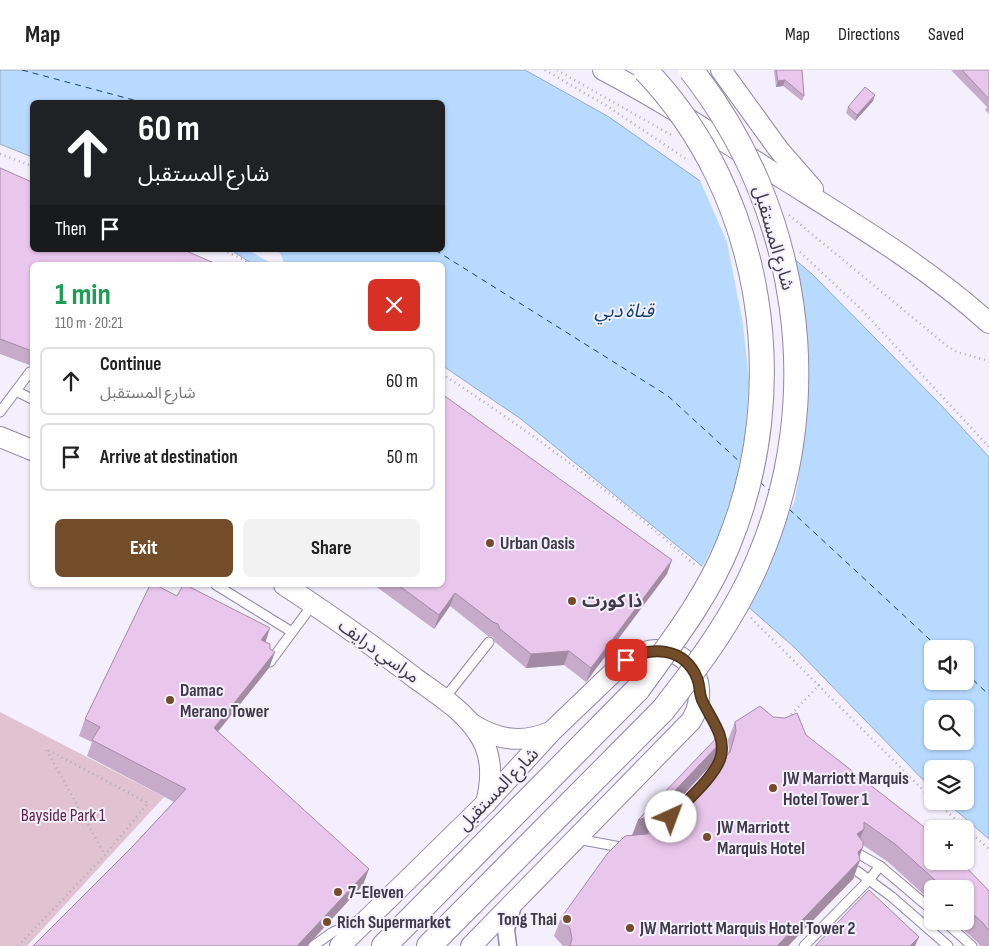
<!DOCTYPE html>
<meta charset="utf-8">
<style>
body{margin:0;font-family:"Sofia Sans Condensed","Noto Sans Arabic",sans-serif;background:#f2f2f2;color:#222;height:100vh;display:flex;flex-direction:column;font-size:19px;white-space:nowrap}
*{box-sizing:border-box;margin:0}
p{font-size:16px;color:#767676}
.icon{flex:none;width:28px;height:28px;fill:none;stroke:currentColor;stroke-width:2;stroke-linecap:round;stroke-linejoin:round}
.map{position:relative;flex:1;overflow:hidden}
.side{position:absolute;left:30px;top:192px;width:415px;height:325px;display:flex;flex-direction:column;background:#fff;border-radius:8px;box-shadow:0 1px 4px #0004}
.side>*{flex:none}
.hud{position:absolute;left:30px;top:30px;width:415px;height:152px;border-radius:8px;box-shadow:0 1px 4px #0004;background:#202124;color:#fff;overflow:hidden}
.fabs{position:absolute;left:924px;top:570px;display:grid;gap:10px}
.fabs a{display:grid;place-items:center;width:50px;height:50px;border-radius:8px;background:#fff;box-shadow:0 1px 4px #0004;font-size:25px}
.pin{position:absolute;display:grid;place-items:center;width:42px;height:42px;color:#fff;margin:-21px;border-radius:10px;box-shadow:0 2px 8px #0006}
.me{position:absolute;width:55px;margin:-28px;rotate:43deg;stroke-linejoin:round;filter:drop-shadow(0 0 4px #0008)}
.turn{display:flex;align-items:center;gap:18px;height:105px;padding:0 25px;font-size:22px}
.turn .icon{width:65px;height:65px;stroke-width:2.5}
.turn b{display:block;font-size:35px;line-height:42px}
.then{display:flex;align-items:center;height:48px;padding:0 25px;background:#0003;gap:10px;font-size:19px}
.round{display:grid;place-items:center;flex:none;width:52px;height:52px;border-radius:8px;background:#f2f2f2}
.head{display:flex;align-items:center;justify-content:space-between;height:85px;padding:0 25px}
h1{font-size:30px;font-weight:700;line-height:38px;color:#1e9e55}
.action{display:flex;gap:10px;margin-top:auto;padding:10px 25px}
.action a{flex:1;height:58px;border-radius:8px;background:#734d2a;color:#fff;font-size:20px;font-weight:700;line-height:58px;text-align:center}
.action a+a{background:#f2f2f2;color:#222}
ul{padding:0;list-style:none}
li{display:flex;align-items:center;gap:15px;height:68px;margin:0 10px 8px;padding:0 15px;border:2px solid #e0e0e0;border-radius:8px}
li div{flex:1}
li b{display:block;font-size:19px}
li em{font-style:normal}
header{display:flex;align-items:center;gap:30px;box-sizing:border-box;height:70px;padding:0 25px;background:#fff;border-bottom:1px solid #e0e0e0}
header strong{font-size:24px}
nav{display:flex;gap:28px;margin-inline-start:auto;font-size:18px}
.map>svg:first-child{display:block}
.green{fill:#e0c2d0}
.water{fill:#b8daff;stroke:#93aac8;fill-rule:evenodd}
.pier{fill:#f3effd}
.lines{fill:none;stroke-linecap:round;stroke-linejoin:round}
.ferry{stroke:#114370;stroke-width:1;stroke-dasharray:6 5;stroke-linecap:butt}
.service-casing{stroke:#9187a7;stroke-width:11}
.minor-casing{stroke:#9187a7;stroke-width:19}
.tertiary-casing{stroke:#9187a7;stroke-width:22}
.secondary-casing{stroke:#9187a7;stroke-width:26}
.path{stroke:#afabb8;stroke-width:2.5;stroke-dasharray:1 4;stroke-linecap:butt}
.service{stroke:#fff;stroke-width:9}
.minor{stroke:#fff;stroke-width:16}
.tertiary{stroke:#fff;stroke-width:20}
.secondary{stroke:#fff;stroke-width:24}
.secondary-bridge-casing{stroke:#9187a7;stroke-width:26;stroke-linecap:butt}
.secondary-bridge{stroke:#fff;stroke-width:24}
.wall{fill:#c8abcb}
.shaded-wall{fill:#a38ba5}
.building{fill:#e9c7ec;stroke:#a38ba5}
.route-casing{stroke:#4b321b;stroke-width:12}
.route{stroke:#734d2a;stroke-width:9}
.poi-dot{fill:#734d2a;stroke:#f3effd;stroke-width:2}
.labels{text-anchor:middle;stroke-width:4;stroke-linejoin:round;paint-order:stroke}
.street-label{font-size:18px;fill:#3e3a47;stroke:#f3effd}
.poi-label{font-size:18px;font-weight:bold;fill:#3e3a47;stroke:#f3effd;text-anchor:start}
.park-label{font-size:18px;fill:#5e2545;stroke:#f3effd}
.water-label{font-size:19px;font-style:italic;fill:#114370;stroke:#f3effd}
</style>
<header>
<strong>Map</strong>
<nav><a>Map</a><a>Directions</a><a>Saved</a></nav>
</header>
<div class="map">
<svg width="989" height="876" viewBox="0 0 989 876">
<rect width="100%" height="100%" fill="#f3effd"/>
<polygon class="green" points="0,642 164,727 27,876 0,876"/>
<path class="water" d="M0,0H525L609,47L713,120L812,204L940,334L989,387V769L945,731H965V699H932V719L794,577L696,491L521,349L443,296L442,195H254L231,180H442V32H32V87L0,74ZM932,579H965V611H932ZM932,639H965V671H932Z"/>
<g class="pier">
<polygon points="698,106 793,185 805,254 808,314 804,372 795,430 748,540 701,499 717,469 735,417 745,364 749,310 743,254 727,172"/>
<polygon points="248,180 274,180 280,183 285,195 274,195"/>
</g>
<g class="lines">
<g class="ferry">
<polyline points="22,0 141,32"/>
<polyline points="435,180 668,326 741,393"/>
<polyline points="760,412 770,421"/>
<polyline points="789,439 940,579"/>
<polyline points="965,602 989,625"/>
</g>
<g class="service-casing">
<g id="service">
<polyline points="16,321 32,329"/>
<polyline points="0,342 30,302"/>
<polyline points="216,515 292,562"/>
<polyline points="270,592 313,534"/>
<polyline points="444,629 489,572"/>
<path d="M701,629C713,651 734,679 713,701"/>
<polyline points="577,769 626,778"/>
<polyline points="857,783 880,796 932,840"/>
<polyline points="857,801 892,827 948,876"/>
<polyline points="944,851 972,876"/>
<polyline points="313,876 333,862 359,850"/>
<polyline points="804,876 869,810 880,796"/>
</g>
</g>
<g class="minor-casing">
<polyline id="minor" points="508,876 506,859 514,832"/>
</g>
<g class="tertiary-casing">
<g id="tertiary">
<path d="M603,0C666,33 725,72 785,110C855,154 927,197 989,253"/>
<polyline points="721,0 779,80 813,119"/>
<polyline points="0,367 32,380"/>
<path d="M284,515C329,544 372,575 415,608C437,624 463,640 478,663C493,684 492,710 486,733"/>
<path d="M472,654C497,670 522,674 550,662"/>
<path d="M340,876L486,733L552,661L626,590C635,585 645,580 656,580C695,580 710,621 691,651L471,876"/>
</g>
</g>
<g class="secondary-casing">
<g id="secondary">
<polyline points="384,876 638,619"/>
<polyline points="429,876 663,640"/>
</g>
</g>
<g class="path">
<polyline points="545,0 607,36 686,89"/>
<polyline points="557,0 671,65"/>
<polyline points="0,84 32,96"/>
<polyline points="789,145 947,276 957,282 989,291"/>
<polyline points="223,180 254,195"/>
<polyline points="800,182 862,240 989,377"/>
<path d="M442,304C531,362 617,426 696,496"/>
<polyline points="751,548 932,729"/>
<polyline points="788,648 820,614"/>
<polyline points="935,731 989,779"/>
<polyline points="18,876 105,785 148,733 46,679 105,785"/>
</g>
<use href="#service" class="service"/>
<use href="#minor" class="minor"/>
<use href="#tertiary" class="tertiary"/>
<use href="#secondary" class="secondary"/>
<g class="secondary-bridge-casing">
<g id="secondary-bridge">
<path d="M638,619C671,573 706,529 728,475C793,318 764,124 645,0"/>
<path d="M663,640C700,593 735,546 758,491C828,328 800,138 691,0"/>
</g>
</g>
<use href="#secondary-bridge" class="secondary-bridge"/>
</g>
<g class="wall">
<polygon points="774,0 802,0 804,26 802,31 783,16 776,17"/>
<polygon points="951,0 989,0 989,44 985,40 987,37"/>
<polygon points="873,31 855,51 846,43 848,37"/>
<polygon points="0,98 32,195 32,296 0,284"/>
<polygon points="667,504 586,612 564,595 526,598 495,572 493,567 488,566 450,536 434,559 374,515 442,515"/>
<polygon points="265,572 270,579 275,582 269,598 218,661 363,815 307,876 33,876 132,777 174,732 87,686 92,672 79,666 85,649"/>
<polygon points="773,647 806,665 989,821 989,876 980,876 976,871 954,851 965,851 965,819 932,819 932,832 888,792 863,775 859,788 860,790 853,809 788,876 563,876 554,866 561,848 632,765 638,750 721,672 713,693 647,764 658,759 728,684 729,679 728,670 735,652"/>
</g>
<g class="shaded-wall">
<polygon points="785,10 783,16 776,17 778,11"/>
<polygon points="875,25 873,31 855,51 857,45"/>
<polygon points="672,490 667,504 586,612 591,598"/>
<polygon points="455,523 450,536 434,559 439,545"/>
<polygon points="270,558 265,574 261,570"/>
<polygon points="569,581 564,595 526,598 531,584"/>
<polygon points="275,582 269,598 208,674 214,658"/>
<polygon points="721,672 713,693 643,768 630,772 638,750"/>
<polygon points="864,759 857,777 857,764"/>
<polygon points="863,777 857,793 860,790 853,809 788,876 777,876 858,782"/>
<polygon points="369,799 363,815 307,876 297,876"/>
<polygon points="919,867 915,876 910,876"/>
</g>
<g class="building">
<polygon points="776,0 802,0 804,26 785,10 778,11"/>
<polygon points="962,0 989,0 989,29"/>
<polygon points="865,17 875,25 857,45 848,37"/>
<polygon points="0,98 32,112 32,180 184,180 214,193 215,195 32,195 32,281 0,269"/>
<polygon points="442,324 672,490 591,598 569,581 531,584 500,559 498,554 493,552 455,523 439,545 398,515 442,515"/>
<polygon points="150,515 156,515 177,526 183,515 186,515 270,558 261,570 270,574 270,579 275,582 214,658 369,799 297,876 33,876 132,777 186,719 92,670 100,657 85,649"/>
<polygon points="760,636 773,647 785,648 797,643 806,665 928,760 932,764 932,791 960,791 989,821 989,861 983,853 965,837 965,819 945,819 895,774 864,752 864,759 857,764 863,772 863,777 858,782 860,790 777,876 570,876 572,869 570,858 561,848 607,784 625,766 647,764 658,759 730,682 736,661 735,652"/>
<polygon points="724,660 721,672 651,746 638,750"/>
<polygon points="869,820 919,867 910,876 815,876"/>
</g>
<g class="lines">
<g class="route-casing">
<path id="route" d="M626,590C652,576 684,577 697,608C700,615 699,623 702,630C710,648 726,665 721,686C717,705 685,732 671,747"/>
</g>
<use href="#route" class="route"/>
</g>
<g class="poi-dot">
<circle cx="490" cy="473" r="5"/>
<circle cx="572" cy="531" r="5"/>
<circle cx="170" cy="630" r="5"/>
<circle cx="773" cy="718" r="5"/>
<circle cx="707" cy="767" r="5"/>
<circle cx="338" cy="822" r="5"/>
<circle cx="567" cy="849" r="5"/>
<circle cx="327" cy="852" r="5"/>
<circle cx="630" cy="858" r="5"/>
</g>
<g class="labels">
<g class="street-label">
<text transform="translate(774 168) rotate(74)" y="6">شارع المستقبل</text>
<text transform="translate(379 581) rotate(36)" y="6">مراسي درايف</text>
<text transform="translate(498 719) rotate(-46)" y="6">شارع المستقبل</text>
</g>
<g class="poi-label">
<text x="500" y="479">Urban Oasis</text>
<text x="582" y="537">ذا كورت</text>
<text x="180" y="626">Damac<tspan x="180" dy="21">Merano Tower</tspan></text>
<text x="783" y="714">JW Marriott Marquis<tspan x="783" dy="21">Hotel Tower 1</tspan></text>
<text x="717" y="763">JW Marriott<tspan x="717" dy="21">Marquis Hotel</tspan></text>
<text x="348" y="828">7-Eleven</text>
<text x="557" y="855" text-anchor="end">Tong Thai</text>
<text x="337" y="858">Rich Supermarket</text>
<text x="640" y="864">JW Marriott Marquis Hotel Tower 2</text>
</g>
<g class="park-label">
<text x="63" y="751">Bayside Park 1</text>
</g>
<g class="water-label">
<text x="624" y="247">قناة دبي</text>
</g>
</g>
</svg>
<div class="fabs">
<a><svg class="icon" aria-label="sound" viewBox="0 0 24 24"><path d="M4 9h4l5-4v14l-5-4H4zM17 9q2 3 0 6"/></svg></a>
<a><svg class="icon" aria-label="search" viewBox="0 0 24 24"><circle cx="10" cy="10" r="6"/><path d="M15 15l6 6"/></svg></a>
<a><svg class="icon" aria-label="layers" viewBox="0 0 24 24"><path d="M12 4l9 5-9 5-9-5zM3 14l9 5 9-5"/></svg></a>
<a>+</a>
<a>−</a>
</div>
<div class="pin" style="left:626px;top:590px;background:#d93025"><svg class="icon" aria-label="arrive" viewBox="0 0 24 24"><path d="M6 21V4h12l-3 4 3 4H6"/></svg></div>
<svg class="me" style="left:671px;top:747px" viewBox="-20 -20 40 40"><circle r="19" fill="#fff"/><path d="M0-13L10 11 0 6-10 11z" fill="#734d2a"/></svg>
<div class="hud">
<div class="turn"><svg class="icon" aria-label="ahead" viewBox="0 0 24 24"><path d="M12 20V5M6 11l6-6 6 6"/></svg><div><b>60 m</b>شارع المستقبل</div></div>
<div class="then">Then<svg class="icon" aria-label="arrive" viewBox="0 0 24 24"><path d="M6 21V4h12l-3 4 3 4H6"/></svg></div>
</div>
<section class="side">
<div class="head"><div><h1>1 min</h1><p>110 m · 20:21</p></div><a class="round" style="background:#d93025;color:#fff"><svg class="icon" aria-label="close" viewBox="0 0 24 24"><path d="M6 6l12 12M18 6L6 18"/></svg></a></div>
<ul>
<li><svg class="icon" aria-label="ahead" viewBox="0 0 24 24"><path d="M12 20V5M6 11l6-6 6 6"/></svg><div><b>Continue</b><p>شارع المستقبل</p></div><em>60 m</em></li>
<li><svg class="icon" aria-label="arrive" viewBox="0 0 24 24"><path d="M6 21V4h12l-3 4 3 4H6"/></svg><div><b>Arrive at destination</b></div><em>50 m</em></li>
</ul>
<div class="action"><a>Exit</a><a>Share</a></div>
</section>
</div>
